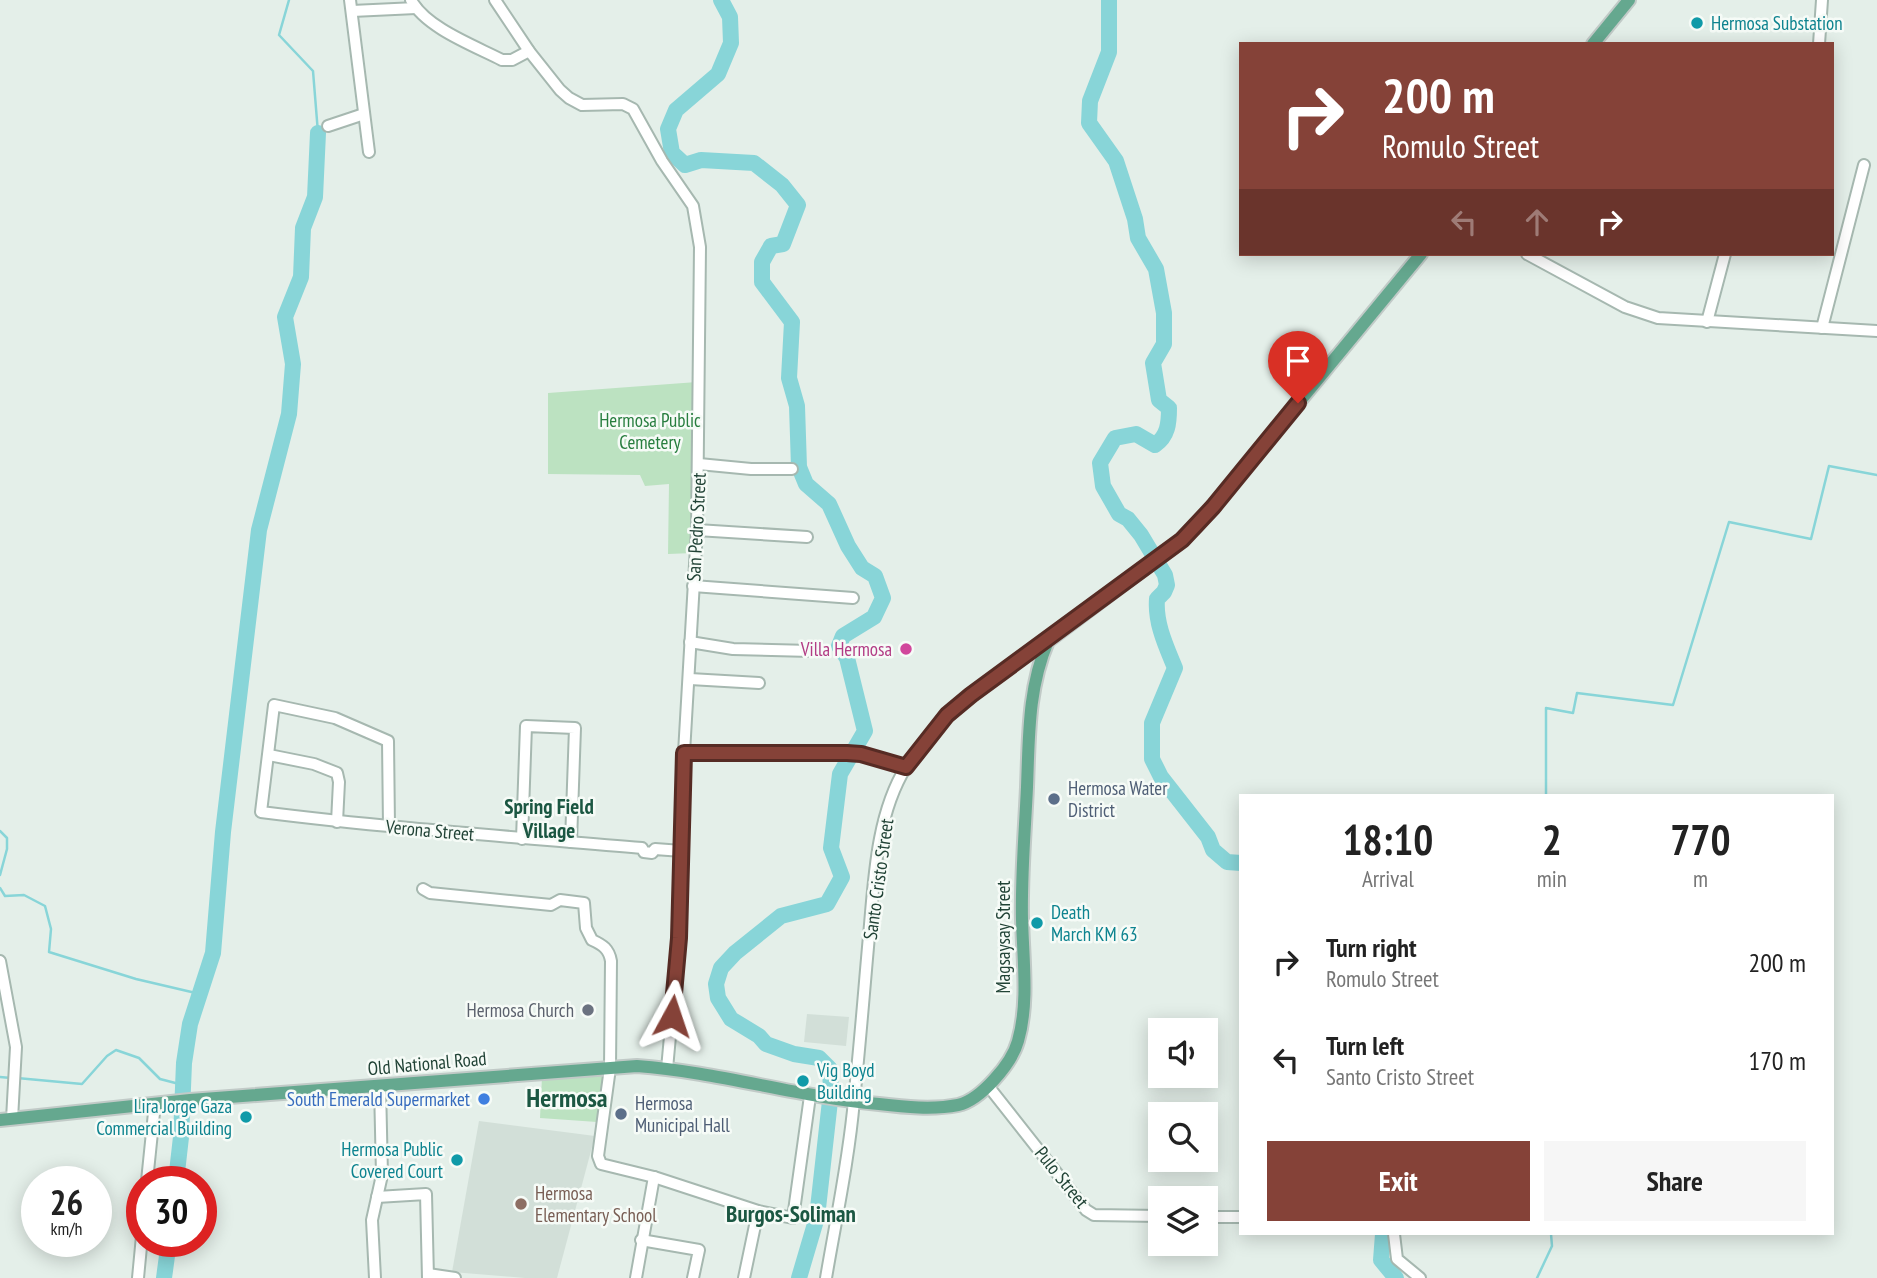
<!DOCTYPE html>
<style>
body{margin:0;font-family:"PT Sans Narrow",sans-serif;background:#f6f6f6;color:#222;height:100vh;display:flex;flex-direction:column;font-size:26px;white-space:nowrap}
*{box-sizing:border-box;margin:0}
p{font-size:23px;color:#767676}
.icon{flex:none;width:38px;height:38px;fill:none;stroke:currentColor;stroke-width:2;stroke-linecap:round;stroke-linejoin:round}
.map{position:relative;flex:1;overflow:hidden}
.details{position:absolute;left:1239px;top:794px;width:595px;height:441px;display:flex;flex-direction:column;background:#fff;border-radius:0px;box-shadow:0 4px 18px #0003}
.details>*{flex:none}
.banner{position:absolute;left:1239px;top:42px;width:595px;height:214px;border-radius:0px;box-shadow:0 4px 18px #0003;background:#854238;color:#fff;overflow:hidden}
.tools{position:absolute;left:1148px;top:1018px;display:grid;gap:14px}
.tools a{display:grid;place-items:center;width:70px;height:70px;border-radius:0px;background:#fff;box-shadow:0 4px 18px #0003;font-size:35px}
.speed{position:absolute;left:21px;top:1166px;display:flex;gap:14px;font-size:35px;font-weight:700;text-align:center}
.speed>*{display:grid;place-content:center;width:91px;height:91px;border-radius:50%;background:#fff;box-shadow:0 4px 18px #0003;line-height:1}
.speed small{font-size:18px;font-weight:400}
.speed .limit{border:10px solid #d22;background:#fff;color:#111}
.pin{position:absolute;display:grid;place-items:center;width:60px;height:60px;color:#fff;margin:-72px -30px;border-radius:50% 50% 50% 0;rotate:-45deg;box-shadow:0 0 7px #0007}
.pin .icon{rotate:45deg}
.me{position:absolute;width:77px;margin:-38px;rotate:5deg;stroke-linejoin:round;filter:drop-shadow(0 0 5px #0008)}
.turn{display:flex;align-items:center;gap:24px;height:147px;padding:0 28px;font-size:32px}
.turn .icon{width:91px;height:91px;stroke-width:2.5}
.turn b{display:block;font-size:49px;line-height:60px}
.lanes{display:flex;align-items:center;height:66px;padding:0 28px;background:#0003;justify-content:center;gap:35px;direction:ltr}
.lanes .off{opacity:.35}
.eta{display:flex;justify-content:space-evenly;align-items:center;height:119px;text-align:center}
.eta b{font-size:42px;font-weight:700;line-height:49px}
.primary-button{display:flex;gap:14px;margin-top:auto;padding:14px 28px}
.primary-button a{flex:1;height:80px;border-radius:0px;background:#854238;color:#fff;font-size:28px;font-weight:700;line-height:80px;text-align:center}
.primary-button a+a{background:#f6f6f6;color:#222}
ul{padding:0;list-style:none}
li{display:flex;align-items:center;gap:21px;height:98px;padding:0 28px}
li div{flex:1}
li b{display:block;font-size:26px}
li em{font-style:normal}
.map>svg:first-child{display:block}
.built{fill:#d2dfd8}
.green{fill:#bce2c1}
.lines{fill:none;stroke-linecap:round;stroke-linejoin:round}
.stream{stroke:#88d5d8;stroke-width:2.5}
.river{stroke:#88d5d8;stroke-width:16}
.minor-casing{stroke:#a6b8b0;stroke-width:14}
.major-casing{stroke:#c1cac7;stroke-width:16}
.minor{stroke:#fff;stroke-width:10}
.major{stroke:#65a88f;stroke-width:12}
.route-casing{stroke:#562b24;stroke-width:18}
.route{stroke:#854238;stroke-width:12}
.culture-dot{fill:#0f9aa8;stroke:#f6fbf7;stroke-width:2.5}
.hotel-dot{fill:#d1479c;stroke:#f6fbf7;stroke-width:2.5}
.service-dot{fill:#5c6f8a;stroke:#f6fbf7;stroke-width:2.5}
.worship-dot{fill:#6b7280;stroke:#f6fbf7;stroke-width:2.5}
.shop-dot{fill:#3f7fe0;stroke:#f6fbf7;stroke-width:2.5}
.education-dot{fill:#8d6e63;stroke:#f6fbf7;stroke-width:2.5}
.labels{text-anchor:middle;stroke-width:5;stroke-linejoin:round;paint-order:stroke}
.culture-label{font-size:19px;fill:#0d838f;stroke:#f6fbf7;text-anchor:start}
.park-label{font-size:19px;fill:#287e3f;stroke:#f6fbf7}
.street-label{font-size:19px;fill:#214336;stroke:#f6fbf7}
.hotel-label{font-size:19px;fill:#b23c85;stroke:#f6fbf7;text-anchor:end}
.service-label{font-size:19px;fill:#4e5e75;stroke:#f6fbf7;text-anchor:start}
.worship-label{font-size:19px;fill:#5b616d;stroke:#f6fbf7;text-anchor:end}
.shop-label{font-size:19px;fill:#366cbe;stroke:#f6fbf7;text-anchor:end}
.education-label{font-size:19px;fill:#785e54;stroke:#f6fbf7;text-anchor:start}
.neighbourhood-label{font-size:21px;font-weight:bold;fill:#1b5742;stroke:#f6fbf7}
.quarter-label{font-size:23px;font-weight:bold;fill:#1b5742;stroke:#f6fbf7}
.district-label{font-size:26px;font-weight:bold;fill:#1b5742;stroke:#f6fbf7}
</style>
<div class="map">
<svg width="1877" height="1278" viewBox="0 0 1877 1278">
<rect width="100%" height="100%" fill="#e4efe9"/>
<g class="built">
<polygon points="807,1014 849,1017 846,1046 804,1042"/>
<polygon points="479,1121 595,1136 557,1278 525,1278 452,1272"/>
</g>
<g class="green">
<polygon points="697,382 693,553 668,554 669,484 645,486 640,475 548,474 548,393"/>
<polygon points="604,1076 597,1122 540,1118 542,1077"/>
</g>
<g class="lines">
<g class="stream">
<polyline points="289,0 279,35 313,71 318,133"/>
<polyline points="1546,796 1546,708 1573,713 1577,693 1673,705 1729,522 1811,539 1829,466 1877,475"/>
<polyline points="0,831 7,838 7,849 0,875"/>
<polyline points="0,888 5,896 24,895 45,906 51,929 49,952 136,979 200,994"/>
<polyline points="0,1077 11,1078"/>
<polyline points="17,1078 82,1084 107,1056 116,1050 139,1058 160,1079 183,1085"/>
<polyline points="1537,1278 1552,1246 1551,1234"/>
</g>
<g class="river">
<polyline points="721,0 730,17 731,43 718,74 676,110 668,129 672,153 685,165 701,160 754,163 782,185 798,205 783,244 771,246 762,262 762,282 792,322 789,378 797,406 799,467 806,484 829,504 848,546 862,568 875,576 883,598 874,617 843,636 839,646 847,658 865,731 840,774 831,848 842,877 827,904 781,916 735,953 721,968 716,984 718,998 731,1019 759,1036 766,1044 794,1054 819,1058 830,1069 831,1092 817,1217 799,1278"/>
<path d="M1109,0V52L1090,101L1089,123L1116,161L1135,219L1138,238L1156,269L1164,313V344L1153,363L1159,400L1169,408C1169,423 1168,436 1155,445L1136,434L1115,438L1100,463L1103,486L1119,514L1128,519L1141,535L1165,575L1167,585L1164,592L1157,599C1155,623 1166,646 1175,668L1152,723V759L1161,777L1208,837L1213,850L1227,862L1241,863"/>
<polyline points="176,1181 181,1137 184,1063 190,1024 213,953 223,832 259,530 289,414 293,364 285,317 301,277 303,228 315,197 318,133"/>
<polyline points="1383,1234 1381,1260 1396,1278"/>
<polyline points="164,1278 169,1241"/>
</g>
<g class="minor-casing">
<g id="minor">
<polyline points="350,0 369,152"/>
<path d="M411,0C426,28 475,46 502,60H512L529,51"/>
<polyline points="495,0 529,51 560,90 569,98 582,105 623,104 633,109 662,161 693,206 700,247 697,530 684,753 679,938 667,1069"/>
<polyline points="352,11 416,8"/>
<polyline points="1819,44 1822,0"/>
<polyline points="328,126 364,114"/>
<polyline points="1527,254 1625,307 1658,318 1877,331"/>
<polyline points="1707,322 1725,254"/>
<polyline points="1822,328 1864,165"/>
<polyline points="699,464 751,469 792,469"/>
<polyline points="697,530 807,537"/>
<polyline points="693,586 853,598"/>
<polyline points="690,642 733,649 811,651"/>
<polyline points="690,679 759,683"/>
<polyline points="684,753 847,753 861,754 906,767"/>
<polyline points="269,755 314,764 337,773 339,782 337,822"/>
<path d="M389,826L388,741L335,718L274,705L261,812C388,828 515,837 642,848L644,852L652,853L655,849L682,851"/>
<polyline points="522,839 526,726 575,728 571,842"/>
<path d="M423,889L430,893L551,905L560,900L584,903L586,928L592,940C603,945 609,949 611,961L610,1068L598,1156L601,1164L654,1177L758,1211L793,1218L810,1096"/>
<polyline points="0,961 16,1047 12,1119"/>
<polyline points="989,1087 1086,1210 1094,1215 1160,1216"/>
<polyline points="147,1181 155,1103"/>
<polyline points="377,1197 426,1194 428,1278"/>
<polyline points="1206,1217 1241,1217"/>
<polyline points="1394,1234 1397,1259 1420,1278"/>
<polyline points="641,1240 699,1250 693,1278"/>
<polyline points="428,1274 455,1278"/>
<polyline points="138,1278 142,1236"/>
<polyline points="375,1278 372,1220 382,1175 380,1086"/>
<polyline points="636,1278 654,1177"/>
<polyline points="744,1278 758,1211"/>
<path d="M826,1278C836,1219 849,1159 854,1100C860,1045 864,991 869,936C874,881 876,815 906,767C941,711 995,678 1048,641"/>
</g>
</g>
<g class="major-casing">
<g id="major">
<polyline points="1593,44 1629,0"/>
<path d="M0,1120L190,1100L637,1066C719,1072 797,1097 879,1104C904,1107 933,1110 958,1105C981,1100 1012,1063 1018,1041C1029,1003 1023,959 1022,919C1021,875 1025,831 1027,787C1029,736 1028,688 1048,641L1182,540L1196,527L1421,254"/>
</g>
</g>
<use href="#minor" class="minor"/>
<use href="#major" class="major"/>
</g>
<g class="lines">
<g class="route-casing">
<polyline id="route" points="672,1016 679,938 684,753 847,753 861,754 906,767 947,715 971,695 1182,540 1213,507 1298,403"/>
</g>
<use href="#route" class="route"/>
</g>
<g class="culture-dot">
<circle cx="1697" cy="23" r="7"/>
<circle cx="1037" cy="923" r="7"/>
<circle cx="803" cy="1081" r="7"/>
<circle cx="246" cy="1117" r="7"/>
<circle cx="457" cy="1160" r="7"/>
</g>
<circle class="hotel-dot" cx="906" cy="649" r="7"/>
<g class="service-dot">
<circle cx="1054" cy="799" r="7"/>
<circle cx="621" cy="1114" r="7"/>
</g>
<circle class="worship-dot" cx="588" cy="1010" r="7"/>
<circle class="shop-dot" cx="484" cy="1099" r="7"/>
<circle class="education-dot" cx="521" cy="1204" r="7"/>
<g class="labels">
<g class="culture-label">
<text x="1711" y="30">Hermosa Substation</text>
<text x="1051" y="919">Death<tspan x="1051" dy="22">March KM 63</tspan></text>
<text x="817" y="1077">Vig Boyd<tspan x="817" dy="22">Building</tspan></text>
<text x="232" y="1113" text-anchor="end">Lira Jorge Gaza<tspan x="232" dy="22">Commercial Building</tspan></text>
<text x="443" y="1156" text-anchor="end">Hermosa Public<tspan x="443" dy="22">Covered Court</tspan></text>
</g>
<g class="park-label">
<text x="650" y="427">Hermosa Public<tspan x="650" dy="22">Cemetery</tspan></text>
</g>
<g class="street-label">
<text transform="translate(696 527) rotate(-87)" y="7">San Pedro Street</text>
<text transform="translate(430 830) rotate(5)" y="7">Verona Street</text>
<text transform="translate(878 879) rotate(-82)" y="7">Santo Cristo Street</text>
<text transform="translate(1003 937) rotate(-90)" y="7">Magsaysay Street</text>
<text transform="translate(427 1063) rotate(-5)" y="7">Old National Road</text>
<text transform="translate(1062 1177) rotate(51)" y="7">Pulo Street</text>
</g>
<g class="hotel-label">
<text x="892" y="656">Villa Hermosa</text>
</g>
<g class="service-label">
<text x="1068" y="795">Hermosa Water<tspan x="1068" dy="22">District</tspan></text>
<text x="635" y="1110">Hermosa<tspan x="635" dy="22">Municipal Hall</tspan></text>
</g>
<g class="worship-label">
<text x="574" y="1017">Hermosa Church</text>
</g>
<g class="shop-label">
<text x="470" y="1106">South Emerald Supermarket</text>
</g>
<g class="education-label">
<text x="535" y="1200">Hermosa<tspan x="535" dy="22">Elementary School</tspan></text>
</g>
<g class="neighbourhood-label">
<text x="549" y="814">Spring Field<tspan x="549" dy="24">Village</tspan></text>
</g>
<g class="quarter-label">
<text x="791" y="1222">Burgos-Soliman</text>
</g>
<g class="district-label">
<text x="567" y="1107">Hermosa</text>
</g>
</g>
</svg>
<div class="tools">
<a><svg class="icon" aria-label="sound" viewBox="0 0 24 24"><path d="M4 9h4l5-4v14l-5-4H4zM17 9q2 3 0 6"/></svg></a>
<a><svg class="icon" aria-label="search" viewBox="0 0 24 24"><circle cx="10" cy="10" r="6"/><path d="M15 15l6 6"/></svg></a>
<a><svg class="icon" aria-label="layers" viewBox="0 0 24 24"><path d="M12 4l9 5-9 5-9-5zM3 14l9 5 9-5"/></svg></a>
</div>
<div class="speed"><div>26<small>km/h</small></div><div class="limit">30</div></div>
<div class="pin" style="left:1298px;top:403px;background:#d93025"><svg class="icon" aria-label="arrive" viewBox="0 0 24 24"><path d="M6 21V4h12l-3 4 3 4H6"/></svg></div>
<svg class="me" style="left:672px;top:1016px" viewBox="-20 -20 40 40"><path d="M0-17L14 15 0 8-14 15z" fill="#854238" stroke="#fff" stroke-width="4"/></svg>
<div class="banner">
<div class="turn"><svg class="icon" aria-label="right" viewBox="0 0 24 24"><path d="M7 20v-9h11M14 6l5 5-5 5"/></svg><div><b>200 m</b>Romulo Street</div></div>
<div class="lanes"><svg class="icon off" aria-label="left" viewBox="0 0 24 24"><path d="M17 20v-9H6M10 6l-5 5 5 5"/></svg><svg class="icon off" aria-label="ahead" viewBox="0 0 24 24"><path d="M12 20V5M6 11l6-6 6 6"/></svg><svg class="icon" aria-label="right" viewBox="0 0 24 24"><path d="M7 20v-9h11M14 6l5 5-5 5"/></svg></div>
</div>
<section class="details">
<div class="eta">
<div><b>18:10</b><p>Arrival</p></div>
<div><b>2</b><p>min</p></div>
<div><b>770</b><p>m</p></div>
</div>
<ul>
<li><svg class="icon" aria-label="right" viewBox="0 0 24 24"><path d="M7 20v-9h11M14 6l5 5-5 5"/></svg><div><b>Turn right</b><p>Romulo Street</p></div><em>200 m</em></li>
<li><svg class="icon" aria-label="left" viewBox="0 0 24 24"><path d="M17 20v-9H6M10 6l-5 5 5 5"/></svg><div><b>Turn left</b><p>Santo Cristo Street</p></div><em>170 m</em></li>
</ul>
<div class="primary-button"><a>Exit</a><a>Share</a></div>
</section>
</div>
